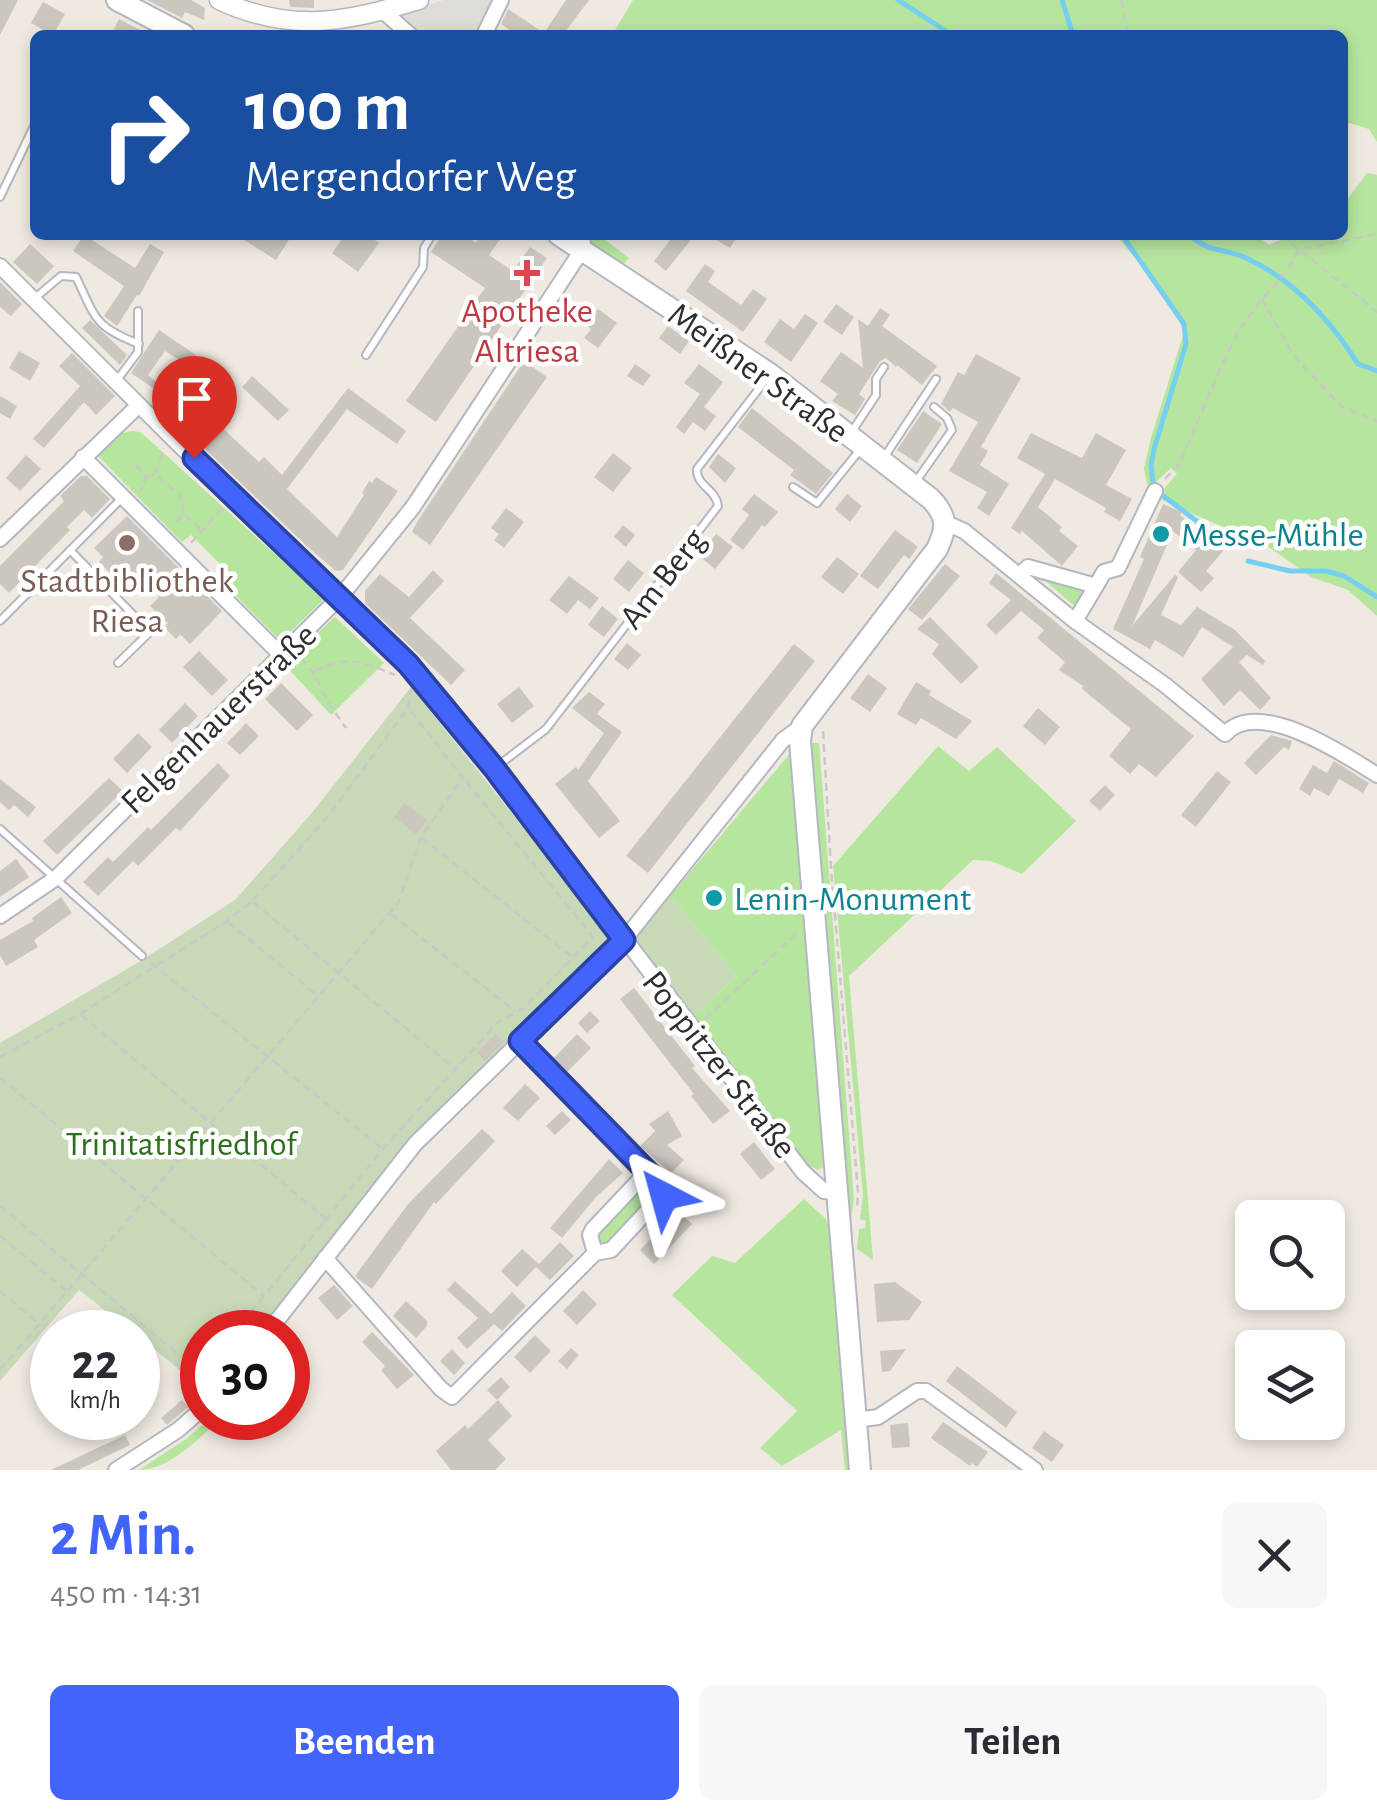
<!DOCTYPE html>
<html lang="de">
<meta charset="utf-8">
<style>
body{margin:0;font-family:"Alegreya Sans",sans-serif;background:#f7f7f7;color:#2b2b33;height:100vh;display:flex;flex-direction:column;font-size:38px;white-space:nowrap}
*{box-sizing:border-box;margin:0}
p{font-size:32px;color:#7c7c81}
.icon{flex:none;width:55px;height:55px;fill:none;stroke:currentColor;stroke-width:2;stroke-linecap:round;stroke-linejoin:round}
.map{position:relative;height:1470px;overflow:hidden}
.side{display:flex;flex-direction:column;background:#fff;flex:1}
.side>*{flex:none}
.top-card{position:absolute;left:30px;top:30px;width:1318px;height:210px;border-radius:15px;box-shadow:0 5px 15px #0003;background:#1a4fa0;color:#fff;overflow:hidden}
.tools{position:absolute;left:1235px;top:1200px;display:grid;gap:20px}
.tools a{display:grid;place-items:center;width:110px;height:110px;border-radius:15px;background:#fff;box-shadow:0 5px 15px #0003;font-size:50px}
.speed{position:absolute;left:30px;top:1310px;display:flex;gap:20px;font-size:50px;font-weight:700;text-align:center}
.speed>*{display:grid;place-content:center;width:130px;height:130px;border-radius:50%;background:#fff;box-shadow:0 5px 15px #0003;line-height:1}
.speed small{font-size:25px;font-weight:400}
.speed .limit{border:15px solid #d22;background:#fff;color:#111}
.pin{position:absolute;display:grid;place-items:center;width:85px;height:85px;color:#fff;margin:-102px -42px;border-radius:50% 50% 50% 0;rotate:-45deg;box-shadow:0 0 10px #0007}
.pin .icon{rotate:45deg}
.me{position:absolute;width:110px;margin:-55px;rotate:321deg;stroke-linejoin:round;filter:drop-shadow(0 0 8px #0008)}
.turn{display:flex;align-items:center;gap:35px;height:210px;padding:0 50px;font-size:45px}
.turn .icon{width:130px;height:130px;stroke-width:2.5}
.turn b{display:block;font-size:70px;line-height:85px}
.round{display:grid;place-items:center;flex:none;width:105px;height:105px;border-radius:15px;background:#f7f7f7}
.summary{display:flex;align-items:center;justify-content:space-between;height:170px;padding:0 50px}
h1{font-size:60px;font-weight:700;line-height:75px;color:#4264fb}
.button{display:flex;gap:20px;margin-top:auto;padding:20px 50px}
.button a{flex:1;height:115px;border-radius:15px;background:#4264fb;color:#fff;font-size:40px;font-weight:700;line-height:115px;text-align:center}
.button a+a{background:#f7f7f7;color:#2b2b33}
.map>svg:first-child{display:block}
.green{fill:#b6e59e}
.cemetery{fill:#c8d9b8}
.plaza{fill:#dfdcd8}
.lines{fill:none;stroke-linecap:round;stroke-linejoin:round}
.stream{stroke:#75cff0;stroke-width:5}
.building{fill:#cbc7bf}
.service-casing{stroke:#b4b7c1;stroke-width:10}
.minor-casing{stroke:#b4b7c1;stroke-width:18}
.tertiary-casing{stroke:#b4b7c1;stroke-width:21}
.secondary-casing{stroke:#b4b7c1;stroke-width:24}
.path{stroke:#c9c9c9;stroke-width:2.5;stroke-dasharray:8 5;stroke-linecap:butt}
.service{stroke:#fff;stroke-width:6}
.minor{stroke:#fff;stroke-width:14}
.tertiary{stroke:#fff;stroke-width:18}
.secondary{stroke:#fff;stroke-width:20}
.route-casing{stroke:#2b41a3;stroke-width:25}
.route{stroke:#4264fb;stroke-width:18}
.health-dot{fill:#e0444e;stroke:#fff;stroke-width:4}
.culture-dot{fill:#0f9aa8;stroke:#fff;stroke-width:4}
.education-dot{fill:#8d6e63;stroke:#fff;stroke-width:4}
.labels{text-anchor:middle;stroke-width:9;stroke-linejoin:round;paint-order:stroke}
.health-label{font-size:35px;fill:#be3a42;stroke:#fff}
.street-label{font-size:35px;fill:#2e2e2e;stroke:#fff}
.culture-label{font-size:35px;fill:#0d838f;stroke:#fff;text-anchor:start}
.education-label{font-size:35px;fill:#785e54;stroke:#fff}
.park-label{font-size:35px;fill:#2c6e1b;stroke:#fff}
</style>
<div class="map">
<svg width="1377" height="1470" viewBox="0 0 1377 1470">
<rect width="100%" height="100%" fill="#efe9e1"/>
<g class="green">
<polygon points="633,0 1377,0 1377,142 1369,129 1343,121 1342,35 612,35"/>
<polygon points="1367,173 1377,175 1377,616 1348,590 1311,577 1270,548 1162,500 1159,494 1177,474 1171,468 1152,486 1147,484 1144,468 1151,438 1184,332 1171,301 1116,235 1255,235 1269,245 1293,235 1342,235 1343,205"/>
<polygon points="599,235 629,258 621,267 594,250 590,240"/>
<polygon points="132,431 140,432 155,445 324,599 281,641 227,587 235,579 191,535 182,542 98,456 123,433"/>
<polygon points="1041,577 1081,590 1082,600 1077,608"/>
<polygon points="335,617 384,663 331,715 284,664"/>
<polygon points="808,743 819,743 854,1200 851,1218 846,1218"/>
<polygon points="938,746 969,771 997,747 1076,821 1022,874 991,861 973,860 849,976 873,1260 857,1249 859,1229 865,1228 866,1221 860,1219 863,1195 833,866"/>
<polygon points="791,752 827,1164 819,1170 806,1165 694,1016 737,976 670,896"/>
<polygon points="649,1183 659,1193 610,1245 602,1245 596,1234 645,1184"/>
<polygon points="804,1199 826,1219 831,1233 852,1470 845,1470 841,1430 782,1466 760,1448 797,1411 672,1295 712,1256 735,1263"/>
<path d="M210,1418H220C201,1438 168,1470 139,1470L186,1439Z"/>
</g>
<g class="cemetery">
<polygon points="411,687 612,939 410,1139 257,1332 202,1332 202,1388 138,1336 138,1332 133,1332 79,1290 0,1381 0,1043 139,962 235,900 311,814"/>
<polygon points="670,896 737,976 694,1016 635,939"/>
</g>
<polygon class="plaza" points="443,0 495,0 478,35 416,35 396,16"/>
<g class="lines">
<g class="stream">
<polyline points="898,0 952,35"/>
<polyline points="1062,0 1073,35"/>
<polyline points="1122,235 1184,324 1186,344 1154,449 1151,466 1153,482"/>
<path d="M1190,235C1208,253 1225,248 1246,258C1294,280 1331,321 1358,364L1377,371"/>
<polyline points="1162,495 1202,525"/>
<polyline points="1248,561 1290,571 1326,571 1344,576 1377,597"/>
</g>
</g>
<g class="building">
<polygon points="0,0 18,0 0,35"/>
<polygon points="147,0 191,0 205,8 204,20 185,12 182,18"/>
<polygon points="289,0 314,0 314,8 290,7"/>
<polygon points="566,0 589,0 563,35 517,35 501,24 508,9 544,33"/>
<polygon points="43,2 65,14 53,35 31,23"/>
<polygon points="119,19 150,35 111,35"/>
<polygon points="84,235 135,268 150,244 164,252 139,296 137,295 117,326 104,316 124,286 73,251"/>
<polygon points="236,235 292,235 276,260"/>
<polygon points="345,235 368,235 379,243 358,272 332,253"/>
<polygon points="442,235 465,235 476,243 481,235 503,235 489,255 513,271 530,247 547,258 436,422 406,401 485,288 431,252"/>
<polygon points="674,235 683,235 690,241 666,271 654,261"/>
<polygon points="708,235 738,235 730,248"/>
<polygon points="30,244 54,266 37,284 13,262"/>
<polygon points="705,264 715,271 708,282 741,305 753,289 767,299 743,332 686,291"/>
<polygon points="0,282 22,304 11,316 0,307"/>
<polygon points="836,304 854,317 842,335 823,322"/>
<polygon points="880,308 890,315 882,326 937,366 922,385 897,365 896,367 886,358 880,361 859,394 865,399 855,415 832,401 838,394 820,381 841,352 863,368 858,319 868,326"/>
<polygon points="598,309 617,323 598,348 584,338 591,329 585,325"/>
<polygon points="805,314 818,323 791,362 764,342 780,319 794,329"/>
<polygon points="90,320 127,355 120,365 82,328"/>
<polygon points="668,326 689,341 680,354 659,338"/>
<polygon points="159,330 196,355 189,366 165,351 148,375 157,383 153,388 131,373"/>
<polygon points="19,351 40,363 30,381 9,368"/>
<polygon points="72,353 115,396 96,415 84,402 44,448 33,439 80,386 59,366"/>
<polygon points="976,354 1021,378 981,447 988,451 980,465 1009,484 989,516 977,508 987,492 949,471 978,422 953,408 950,412 941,404 958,372 964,375"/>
<polygon points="524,361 547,377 430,545 412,532 417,522"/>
<polygon points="635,364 651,375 643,386 627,376"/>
<polygon points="699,364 723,382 704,407 716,416 705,431 693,422 684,434 676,427 700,394 684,383"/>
<polygon points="252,376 289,410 278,421 242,387"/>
<polygon points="184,385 194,394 190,398 259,462 264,457 282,475 348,388 406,431 397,444 347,409 287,489 337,537 364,495 362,493 369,481 372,483 376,477 398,491 343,570 336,571 310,549 162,408"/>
<polygon points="0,396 17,406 10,419 0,413"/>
<polygon points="752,408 833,473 816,494 790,475 794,470 738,427"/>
<polygon points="923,411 942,424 917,463 897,450"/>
<polygon points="1031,433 1082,458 1096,433 1126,450 1106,485 1132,499 1120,521 1104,512 1106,508 1055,479 1038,507 1062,527 1059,531 1078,546 1062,566 1022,531 1020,534 1011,528 1045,474 1017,458"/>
<polygon points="613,453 632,468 613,492 594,477"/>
<polygon points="718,454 736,468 725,483 709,467"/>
<polygon points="26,455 41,469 20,491 6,478"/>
<polygon points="81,476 87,476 110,499 92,518 84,510 67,527 70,530 9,593 0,584 0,566 64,501 60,496"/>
<polygon points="754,494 778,512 765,527 762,525 743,550 730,540 749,515 742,509"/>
<polygon points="847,494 862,506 850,522 835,509"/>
<polygon points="1163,504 1182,512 1180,515 1223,551 1206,571 1214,578 1201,592 1178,572 1196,550 1173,531 1132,626 1175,575 1178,577 1161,615 1181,625 1197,607 1235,630 1265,661 1263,665 1247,655 1239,662 1271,698 1260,710 1240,690 1224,706 1201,679 1233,647 1202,627 1183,657 1155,640 1150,649 1113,629 1144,559 1140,557"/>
<polygon points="506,508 524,522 504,548 494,540 499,534 491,528"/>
<polygon points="127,516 222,611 190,644 180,634 176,639 164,627 168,623 150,606 159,597 141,580 133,588 114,570 111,574 99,562 103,557 94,548"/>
<polygon points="623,525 635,535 626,547 614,537"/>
<polygon points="895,530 918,547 909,559 904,555 878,589 860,576"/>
<polygon points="716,534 733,547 715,569 699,556"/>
<polygon points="837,557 859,574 843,594 821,577"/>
<polygon points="628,560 644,573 629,592 613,579"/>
<polygon points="945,564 960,576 922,620 908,609"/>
<polygon points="433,570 444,581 410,618 465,670 451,685 365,603 365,591 380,574 409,597"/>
<polygon points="996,573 1194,736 1156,777 1139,764 1130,774 1109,756 1131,729 1082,689 1083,686 1059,670 1065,662 1037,638 1044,630 1021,611 996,635 986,625 1011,600 989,583"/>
<polygon points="569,576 599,598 590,609 578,600 567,614 549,600"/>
<polygon points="602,606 618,619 604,637 588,625"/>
<polygon points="930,617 979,667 961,684 932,654 939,644 917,629"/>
<polygon points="627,643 641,655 628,670 614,659"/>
<polygon points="794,644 815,661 648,873 626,856"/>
<polygon points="199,651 228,680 212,696 183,667"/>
<polygon points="868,674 887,688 870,712 850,698"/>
<polygon points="916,682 931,691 929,695 972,721 956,739 921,718 916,725 897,714"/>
<polygon points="281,683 313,715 297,731 265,699"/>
<polygon points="519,687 534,706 512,723 497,704"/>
<polygon points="589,692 605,704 597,714 622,732 588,781 620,821 599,838 555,784 576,767 578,770 604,733 572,708"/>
<polygon points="185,703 198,716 172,743 159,730"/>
<polygon points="1038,708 1060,727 1045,745 1023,726"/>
<polygon points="246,723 259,736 240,755 227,743"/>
<polygon points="138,733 152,747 127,773 113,759"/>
<polygon points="1271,735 1292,741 1289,750 1284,747 1256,775 1244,763"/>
<polygon points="1334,761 1369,783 1363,793 1339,779 1329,796 1314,788 1310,796 1299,789 1313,765 1327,773"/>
<polygon points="218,763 230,776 180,831 176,828 138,866 133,861 98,896 83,882 108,857 113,862 148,827 151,830"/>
<polygon points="1217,771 1231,782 1196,827 1181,815"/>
<polygon points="109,778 123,791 57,855 43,841"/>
<polygon points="0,779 36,807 28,817 14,805 9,810 0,802"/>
<polygon points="1105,785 1115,795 1100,811 1089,801"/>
<polygon points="404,803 427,820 416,834 394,817"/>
<polygon points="16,859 29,877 0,897 0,871"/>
<polygon points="61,897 72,913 34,940 38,947 6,966 0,955 0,940 33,921 32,918"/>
<polygon points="634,988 695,1066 692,1068 730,1111 713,1124 691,1096 694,1094 620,999"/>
<polygon points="590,1011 600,1021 587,1033 578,1023"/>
<polygon points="496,1034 504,1042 485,1061 477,1053"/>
<polygon points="577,1034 591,1048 566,1073 553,1059"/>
<polygon points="525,1084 540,1098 518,1121 503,1108"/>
<polygon points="562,1111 571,1120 555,1135 546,1126"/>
<polygon points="668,1111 682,1136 667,1145 684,1160 671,1173 640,1146 655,1131 649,1124"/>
<polygon points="482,1129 495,1141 436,1204 434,1202 372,1289 358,1279 355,1276 408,1204"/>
<polygon points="754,1142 775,1169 761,1180 740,1154"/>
<polygon points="609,1159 623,1173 596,1197 562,1238 550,1228"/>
<polygon points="678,1211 692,1224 654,1264 640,1250"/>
<polygon points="560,1242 574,1256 550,1280 536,1267 517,1287 501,1271 522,1249 539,1264"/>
<polygon points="455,1281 491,1314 512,1292 526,1306 502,1331 494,1324 467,1349 457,1338 478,1318 447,1290"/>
<polygon points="895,1282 922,1302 909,1320 877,1322 874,1284"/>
<polygon points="334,1285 353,1306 337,1320 318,1298"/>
<polygon points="583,1290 597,1304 577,1325 563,1311"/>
<polygon points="406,1301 427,1321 427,1326 416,1338 393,1316"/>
<polygon points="372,1332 414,1375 397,1389 381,1370 385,1366 362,1342"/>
<polygon points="535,1335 551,1351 530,1373 514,1357"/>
<polygon points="571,1348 579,1355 567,1369 558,1361"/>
<polygon points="452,1349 465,1363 454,1375 440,1361"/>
<polygon points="906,1349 890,1371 882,1372 880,1351"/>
<polygon points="957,1366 1017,1412 1006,1428 946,1381"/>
<polygon points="501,1377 510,1387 497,1400 487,1390"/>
<polygon points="182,1400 188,1407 167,1425 161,1418"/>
<polygon points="498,1400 512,1416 488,1440 506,1459 495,1470 451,1470 436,1451 465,1425 468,1429"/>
<polygon points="943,1422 988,1452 977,1467 972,1463 970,1466 931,1438"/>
<polygon points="908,1423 910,1447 892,1448 890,1425"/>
<polygon points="1044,1431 1064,1445 1052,1462 1032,1448"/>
<polygon points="125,1435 130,1445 78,1470 51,1470"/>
</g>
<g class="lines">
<g class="service-casing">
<g id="service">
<polyline points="0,197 35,124"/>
<path d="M35,298L61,276L76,277C96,318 93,326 139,344"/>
<polyline points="366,355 423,267 424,248 432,235"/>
<polyline points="117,380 138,352 138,311"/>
<polyline points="853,430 876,395 876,379 884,367"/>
<polyline points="885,456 936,379"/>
<polyline points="917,480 952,430 947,418 934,407"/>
<polyline points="793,487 817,503 859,451"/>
<polyline points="70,550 150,632 118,663"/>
<polyline points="0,621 122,498"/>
<path d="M495,768L546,729L718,506C716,489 696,486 697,469L768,377"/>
<polyline points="0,829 142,956"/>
</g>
</g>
<g class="minor-casing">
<g id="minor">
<polyline points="383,11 410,35"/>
<polyline points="484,35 501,0"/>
<polyline points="0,266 173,439 408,664 494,768 803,1172 824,1191 836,1192"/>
<polyline points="83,457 283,657"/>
<path d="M946,523L964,531L1075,621L1165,685L1225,734C1258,697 1344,754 1377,775"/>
<polyline points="0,539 139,405"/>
<polyline points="1020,575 1028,567 1096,586 1104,572 1118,568 1155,491"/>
<polyline points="1075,621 1096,586"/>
<polyline points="0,916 56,878 340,597 413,507 582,250 583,235"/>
<polyline points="520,1041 666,1191 611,1250 595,1253 590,1235 593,1229 646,1173"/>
<polyline points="325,1258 441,1389 452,1397 595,1253"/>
<polyline points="268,1332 415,1144 624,940 783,740 802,726"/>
<polyline points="856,1420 878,1417 917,1391 926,1391 1035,1470"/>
<polyline points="116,1470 178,1430 202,1409"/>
</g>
</g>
<g class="tertiary-casing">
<path id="tertiary" d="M219,0C292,34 346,22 419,0"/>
</g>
<g class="secondary-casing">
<g id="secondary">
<polyline points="117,0 184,35"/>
<path d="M559,235L770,374L931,499C948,517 947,528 937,549L802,726L800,741L860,1470"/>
</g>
</g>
<g class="path">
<polyline points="1121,0 1128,35"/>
<polyline points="1281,235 1377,312"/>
<polyline points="1262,299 1293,355 1341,406 1377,421"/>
<polyline points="136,465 146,477 140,492"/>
<polyline points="155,473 164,448"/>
<polyline points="146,477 155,474 180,495 184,514 172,526"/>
<path d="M1165,479L1179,464C1199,420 1216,375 1238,333C1255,301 1283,284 1298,250L1377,234"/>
<polyline points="185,515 201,530"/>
<polyline points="191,543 223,508"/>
<polyline points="301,658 313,672 329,704 346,728"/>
<path d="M315,671C350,655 361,661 395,675"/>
<polyline points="823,731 831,868 858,1192 857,1211"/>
<polyline points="422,838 572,957"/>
<polyline points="253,902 455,1069"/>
<polyline points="391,914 515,1011"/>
<polyline points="228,922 318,996"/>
<polyline points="151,963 383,1149"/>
<polyline points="81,1015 325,1218"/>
<polyline points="705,1019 797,933"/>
<polyline points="0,1057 80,1014 227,921 252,901 326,819 408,708"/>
<polyline points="0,1078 264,1296"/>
<polyline points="0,1206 202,1374"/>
<polyline points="0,1236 67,1291"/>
<polyline points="0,1291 37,1322"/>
<polyline points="235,1332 383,1149 498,1022 524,1008 593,937 464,779"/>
<polyline points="0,1370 398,903 421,837 463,778 408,707 411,690"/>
</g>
<use href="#service" class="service"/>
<use href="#minor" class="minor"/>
<use href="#tertiary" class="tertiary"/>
<use href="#secondary" class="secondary"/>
</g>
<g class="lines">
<g class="route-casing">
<polyline id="route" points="194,458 408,664 494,768 624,940 520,1041 666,1191 664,1196"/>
</g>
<use href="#route" class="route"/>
</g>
<path class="health-dot" d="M522 258h10v10h10v10h-10v10h-10v-10h-10v-10h10z"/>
<g class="culture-dot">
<circle cx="1161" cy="534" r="10"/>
<circle cx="714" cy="898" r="10"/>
</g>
<circle class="education-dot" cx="127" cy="543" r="10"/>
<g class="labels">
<g class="health-label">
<text x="527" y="322">Apotheke<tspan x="527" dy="40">Altriesa</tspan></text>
</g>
<g class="street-label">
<text transform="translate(759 372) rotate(36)" y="12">Meißner Straße</text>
<text transform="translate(662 578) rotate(-52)" y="12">Am Berg</text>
<text transform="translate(218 718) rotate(-44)" y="12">Felgenhauerstraße</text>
<text transform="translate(720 1064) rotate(52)" y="12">Poppitzer Straße</text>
</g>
<g class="culture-label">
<text x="1181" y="546">Messe-Mühle</text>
<text x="734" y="910">Lenin-Monument</text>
</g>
<g class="education-label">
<text x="127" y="592">Stadtbibliothek<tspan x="127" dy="40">Riesa</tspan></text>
</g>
<g class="park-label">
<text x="181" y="1155">Trinitatisfriedhof</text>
</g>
</g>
</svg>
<div class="tools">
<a><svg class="icon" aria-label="search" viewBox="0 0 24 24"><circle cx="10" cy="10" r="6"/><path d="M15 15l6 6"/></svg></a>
<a><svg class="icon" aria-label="layers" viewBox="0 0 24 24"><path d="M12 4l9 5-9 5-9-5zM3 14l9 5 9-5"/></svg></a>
</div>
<div class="speed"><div>22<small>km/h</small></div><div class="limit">30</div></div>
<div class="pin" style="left:194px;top:458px;background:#d93025"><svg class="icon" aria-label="arrive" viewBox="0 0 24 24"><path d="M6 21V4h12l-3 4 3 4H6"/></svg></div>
<svg class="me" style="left:664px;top:1196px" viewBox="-20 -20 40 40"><path d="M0-17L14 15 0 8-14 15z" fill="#4264fb" stroke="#fff" stroke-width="4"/></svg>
<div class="top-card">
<div class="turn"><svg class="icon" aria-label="right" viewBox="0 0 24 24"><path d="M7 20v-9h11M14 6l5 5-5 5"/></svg><div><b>100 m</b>Mergendorfer Weg</div></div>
</div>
</div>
<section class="side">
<div class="summary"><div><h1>2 Min.</h1><p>450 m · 14:31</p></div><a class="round"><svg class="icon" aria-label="close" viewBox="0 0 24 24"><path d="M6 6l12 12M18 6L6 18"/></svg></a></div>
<div class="button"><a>Beenden</a><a>Teilen</a></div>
</section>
